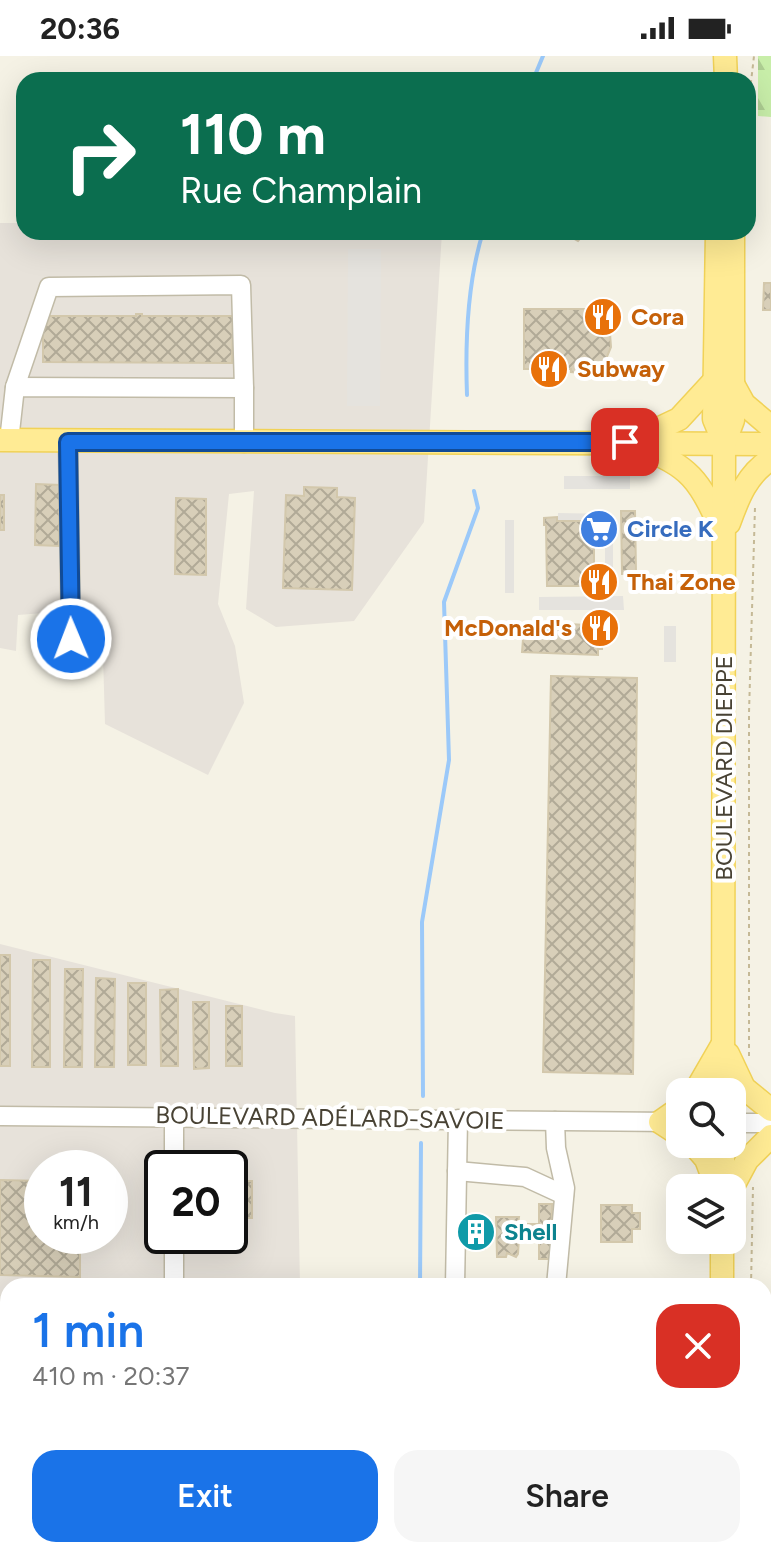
<!DOCTYPE html>
<meta charset="utf-8">
<style>
body{margin:0;font-family:Figtree,sans-serif;background:#f6f6f6;color:#222;height:100vh;display:flex;flex-direction:column;font-size:30px;white-space:nowrap}
*{box-sizing:border-box;margin:0}
p{font-size:26px;color:#767676}
.icon{flex:none;width:44px;height:44px;fill:none;stroke:currentColor;stroke-width:2;stroke-linecap:round;stroke-linejoin:round}
.map{position:relative;flex:1;overflow:hidden}
.side{position:absolute;left:0px;top:1222px;width:772px;height:280px;display:flex;flex-direction:column;background:#fff;border-radius:24px 24px 0 0;box-shadow:0 8px 32px #0002}
.side>*{flex:none}
.banner{position:absolute;left:16px;top:16px;width:740px;height:168px;border-radius:24px;box-shadow:0 8px 32px #0002;background:#0b6e4f;color:#fff;overflow:hidden}
.buttons{position:absolute;left:666px;top:1022px;display:grid;gap:16px}
.buttons a{display:grid;place-items:center;width:80px;height:80px;border-radius:16px;background:#fff;box-shadow:0 8px 32px #0002;font-size:40px}
.speed{position:absolute;left:24px;top:1094px;display:flex;gap:16px;font-size:40px;font-weight:700;text-align:center}
.speed>*{display:grid;place-content:center;width:104px;height:104px;border-radius:50%;background:#fff;box-shadow:0 8px 32px #0002;line-height:1}
.speed small{font-size:20px;font-weight:400}
.speed .limit{border:4px solid #111;border-radius:12px;background:#fff;color:#111}
.pin{position:absolute;display:grid;place-items:center;width:68px;height:68px;color:#fff;margin:-34px;border-radius:16px;box-shadow:0 4px 12px #0006}
.me{position:absolute;width:88px;margin:-44px;rotate:359deg;stroke-linejoin:round;filter:drop-shadow(0 0 6px #0008)}
.turn{display:flex;align-items:center;gap:28px;height:168px;padding:0 32px;font-size:36px}
.turn .icon{width:104px;height:104px;stroke-width:2.5}
.turn b{display:block;font-size:56px;line-height:68px}
.round{display:grid;place-items:center;flex:none;width:84px;height:84px;border-radius:24px;background:#f6f6f6}
.head{display:flex;align-items:center;justify-content:space-between;height:136px;padding:0 32px}
h1{font-size:48px;font-weight:600;line-height:60px;color:#1a73e8}
.action{display:flex;gap:16px;margin-top:auto;padding:16px 32px}
.action a{flex:1;height:92px;border-radius:24px;background:#1a73e8;color:#fff;font-size:32px;font-weight:600;line-height:92px;text-align:center}
.action a+a{background:#f6f6f6;color:#222}
.status{display:flex;justify-content:space-between;align-items:center;height:56px;padding:0 40px;background:#fff;direction:ltr}
.status svg{height:22px;fill:currentColor}
.map>svg:first-child{display:block}
.industrial{fill:#e7e2da;fill-rule:evenodd}
.forest{fill:url(#forest-firs)}
.parking{fill:#e5e3de}
.lines{fill:none;stroke-linecap:round;stroke-linejoin:round}
.stream{stroke:#9bc9f9;stroke-width:4}
.building{fill:url(#building-cross-hatch);stroke:#d3c8ac;stroke-width:2}
.minor-casing{stroke:#c1bba7;stroke-width:21}
.major-casing{stroke:#f1d257;stroke-width:25}
.path{stroke:#c5b996;stroke-width:2;stroke-dasharray:4 4;stroke-linecap:butt}
.minor{stroke:#fff;stroke-width:18}
.major{stroke:#ffeb94;stroke-width:22}
.rail{stroke:#969696;stroke-width:4;stroke-dasharray:10 10;stroke-linecap:butt}
.route-casing{stroke:#114b97;stroke-width:20}
.route{stroke:#1a73e8;stroke-width:14}
.labels{text-anchor:middle;stroke-width:8;stroke-linejoin:round;paint-order:stroke}
.food-label{font-size:24px;font-weight:bold;fill:#c56008;stroke:#fff;text-anchor:start}
.shop-label{font-size:24px;font-weight:bold;fill:#366cbe;stroke:#fff;text-anchor:start}
.street-label{font-size:24px;fill:#484234;stroke:#fff}
.culture-label{font-size:24px;font-weight:bold;fill:#0d838f;stroke:#fff;text-anchor:start}
</style>
<div class="status"><b>20:36</b><svg viewBox="0 0 49 12"><path d="M0 12V9h3v3zM5 12V6h3v6zM10 12V3h3v9zM15 12V0h3v12zM26 1h20v11H26zM47 4h2v5h-2z"/></svg></div>
<div class="map">
<svg width="771" height="1502" viewBox="0 0 771 1502">
<defs>
<pattern id="forest-firs" width="22" height="20" patternUnits="userSpaceOnUse" patternTransform="scale(2)"><rect width="22" height="20" fill="#c8eea9"/><path d="M5 1l3.5 6h-7zM16 11l3.5 6h-7z" fill="#adcd92"/></pattern>
<pattern id="building-cross-hatch" width="8" height="8" patternUnits="userSpaceOnUse" patternTransform="scale(2)"><rect width="8" height="8" fill="#d8cfb9"/><path d="M0 0l8 8M0 8l8-8" fill="none" stroke="#b1aa97"/></pattern>
</defs>
<rect width="100%" height="100%" fill="#f5f2e5"/>
<g class="industrial">
<polygon points="0,167 24,167 24,176 442,176 424,466 354,565 276,571 246,553 254,435 229,438 218,548 235,590 244,647 208,719 105,668 103,599 54,599 43,557 18,559 16,595 0,592"/>
<path d="M0,888L275,957L295,960L300,1230H8V1494H415V1501L437,1502H0ZM42,1112H110V1180H42ZM162,1112H230V1180H162Z"/>
</g>
<polygon class="forest" points="758,0 771,0 771,61 758,60"/>
<g class="parking">
<polygon points="348,193 381,193 380,350 347,350"/>
<rect x="564" y="420" width="66" height="13"/>
<polygon points="558,457 613,458 613,535 605,535 605,468 558,467"/>
<rect x="505" y="464" width="9" height="73"/>
<polygon points="623,540 624,554 539,554 539,541"/>
<rect x="664" y="570" width="12" height="36"/>
</g>
<g class="lines">
<g class="stream">
<polyline points="533,24 543,0"/>
<path d="M467,339C465,285 467,227 483,176"/>
<polyline points="423,1040 422,866 449,704 444,546 478,452 474,435"/>
<polyline points="420,1230 421,1087"/>
</g>
</g>
<g class="building">
<polygon points="562,176 586,176 578,185"/>
<polygon points="764,227 771,227 771,254 763,254"/>
<polygon points="524,253 607,253 607,277 610,277 611,291 606,303 606,313 582,317 571,316 571,313 524,313"/>
<polygon points="136,258 142,258 142,260 233,260 232,307 43,306 43,260 136,260"/>
<polygon points="36,428 60,429 59,490 35,489"/>
<polygon points="304,431 337,432 337,441 355,442 352,534 283,532 286,439 304,440"/>
<rect x="0" y="439" width="4" height="35"/>
<polygon points="176,442 206,443 206,519 175,518"/>
<polygon points="621,455 635,455 636,517 622,518"/>
<polygon points="557,461 557,465 594,465 594,530 547,530 546,469 544,469 544,462"/>
<polygon points="568,568 606,570 602,571 602,593 598,593 598,599 522,596 523,583 515,583 515,574 528,574 528,569 568,570"/>
<polygon points="551,620 637,622 633,1018 543,1016"/>
<rect x="0" y="899" width="10" height="111"/>
<polygon points="33,904 50,904 50,1011 32,1011"/>
<polygon points="65,913 83,913 82,1011 64,1011"/>
<polygon points="96,922 115,923 114,1011 95,1011"/>
<rect x="128" y="927" width="18" height="82"/>
<polygon points="178,933 178,1010 161,1010 160,934"/>
<polygon points="193,946 209,946 209,1012 194,1013"/>
<rect x="226" y="950" width="16" height="60"/>
<polygon points="230,1119 246,1119 246,1125 252,1125 252,1162 240,1162 237,1164 230,1162"/>
<polygon points="0,1124 42,1125 42,1180 80,1180 80,1221 0,1219"/>
<polygon points="539,1148 552,1148 551,1203 539,1203 539,1182 519,1182 518,1198 516,1201 507,1197 506,1201 497,1201 496,1161 519,1161 518,1168 539,1168"/>
<polygon points="601,1149 632,1149 632,1157 640,1157 640,1173 632,1173 632,1186 601,1186"/>
<rect x="468" y="1160" width="17" height="33"/>
<rect x="0" y="1313" width="8" height="120"/>
</g>
<g class="lines">
<g class="minor-casing">
<g id="minor">
<polyline points="15,331 49,231 241,229 244,332"/>
<polyline points="9,385 15,331 244,332 244,387"/>
<polyline points="68,386 71,583"/>
<polyline points="0,1060 673,1066"/>
<polyline points="555,1065 556,1092 565,1132 556,1230"/>
<polyline points="732,1067 771,1067"/>
<polyline points="174,1112 174,1060"/>
<polyline points="457,1115 525,1121 564,1139"/>
<polyline points="174,1230 174,1180"/>
<polyline points="455,1230 458,1063"/>
<polyline points="166,1502 168,1494"/>
</g>
</g>
<g class="major-casing">
<g id="major">
<polyline points="725,0 726,24"/>
<polyline points="717,176 714,363 724,387"/>
<polyline points="733,328 744,348 771,371"/>
<polyline points="641,381 679,363 714,325"/>
<polyline points="0,384 771,388"/>
<path d="M641,392C688,408 701,426 720,471"/>
<path d="M729,467C738,442 747,418 771,403"/>
<polyline points="728,998 744,1032 771,1054"/>
<polyline points="695,1036 721,991"/>
<polyline points="723,1036 724,388 733,364 733,176"/>
<polyline points="680,1052 660,1066 680,1079"/>
<polyline points="693,1088 706,1103 717,1132"/>
<polyline points="723,1131 723,1088"/>
<polyline points="732,1132 747,1104 771,1080"/>
<polyline points="722,1230 722,1184"/>
<polyline points="720,1502 720,1494"/>
</g>
</g>
<g class="path">
<polyline points="748,52 754,0"/>
<polyline points="749,1000 749,657 755,451"/>
<polyline points="751,1230 753,1131"/>
<polyline points="739,1494 739,1502"/>
</g>
<use href="#minor" class="minor"/>
<use href="#major" class="major"/>
<polyline class="rail" points="357,1494 375,1502"/>
</g>
<g class="lines">
<g class="route-casing">
<polyline id="route" points="71,583 68,386 625,386"/>
</g>
<use href="#route" class="route"/>
</g>
<defs>
<g id="restaurant-disc" transform="scale(2)"><circle r="9.5" fill="#e8710a" stroke="#fff"/><path d="M-5-6h1v4h1v-4h1v4h1v-4h1v5L-1.5 .5V6h-2V.5L-5-1ZM5-6V6H3V1.5H1.5Q1.5-4 5-6Z" fill="#fff"/></g>
<g id="supermarket-disc" transform="scale(2)"><circle r="9.5" fill="#3f7fe0" stroke="#fff"/><path d="M-6-5.5h2.5l.6 2H6L4.5 2H-2.5L-4.4-4H-6ZM-1.5 3.2a1.3 1.3 0 1 0 .1 0ZM3 3.2a1.3 1.3 0 1 0 .1 0Z" fill="#fff"/></g>
<g id="building-disc" transform="scale(2)"><circle r="9.5" fill="#0f9aa8" stroke="#fff"/><path d="M-4-6H4V6H1V3H-1V6H-4ZM-2.5-4.3h1.7v1.8h-1.7ZM.8-4.3h1.7v1.8H.8ZM-2.5-1h1.7V.8h-1.7ZM.8-1h1.7V.8H.8Z" fill="#fff"/></g>
</defs>
<g fill-rule="evenodd">
<use href="#restaurant-disc" x="603" y="261"/>
<use href="#restaurant-disc" x="549" y="313"/>
<use href="#supermarket-disc" x="599" y="473"/>
<use href="#restaurant-disc" x="599" y="526"/>
<use href="#restaurant-disc" x="600" y="572"/>
<use href="#building-disc" x="476" y="1176"/>
</g>
<g class="labels">
<g class="food-label">
<text x="631" y="269">Cora</text>
<text x="577" y="321">Subway</text>
<text x="627" y="534">Thai Zone</text>
<text x="572" y="580" text-anchor="end">McDonald's</text>
</g>
<g class="shop-label">
<text x="627" y="481">Circle K</text>
</g>
<g class="street-label">
<text transform="translate(724 712) rotate(-90)" y="8">BOULEVARD DIEPPE</text>
<text transform="translate(330 1062) rotate(1)" y="8">BOULEVARD ADÉLARD-SAVOIE</text>
</g>
<g class="culture-label">
<text x="504" y="1184">Shell</text>
</g>
</g>
</svg>
<div class="buttons">
<a><svg class="icon" aria-label="search" viewBox="0 0 24 24"><circle cx="10" cy="10" r="6"/><path d="M15 15l6 6"/></svg></a>
<a><svg class="icon" aria-label="layers" viewBox="0 0 24 24"><path d="M12 4l9 5-9 5-9-5zM3 14l9 5 9-5"/></svg></a>
</div>
<div class="speed"><div>11<small>km/h</small></div><div class="limit">20</div></div>
<div class="pin" style="left:625px;top:386px;background:#d93025"><svg class="icon" aria-label="arrive" viewBox="0 0 24 24"><path d="M6 21V4h12l-3 4 3 4H6"/></svg></div>
<svg class="me" style="left:71px;top:583px" viewBox="-20 -20 40 40"><circle r="17" fill="#1a73e8" stroke="#fff" stroke-width="3"/><path d="M0-11L8 9 0 5-8 9z" fill="#fff"/></svg>
<div class="banner">
<div class="turn"><svg class="icon" aria-label="right" viewBox="0 0 24 24"><path d="M7 20v-9h11M14 6l5 5-5 5"/></svg><div><b>110 m</b>Rue Champlain</div></div>
</div>
<section class="side">
<div class="head"><div><h1>1 min</h1><p>410 m · 20:37</p></div><a class="round" style="background:#d93025;color:#fff"><svg class="icon" aria-label="close" viewBox="0 0 24 24"><path d="M6 6l12 12M18 6L6 18"/></svg></a></div>
<div class="action"><a>Exit</a><a>Share</a></div>
</section>
</div>
